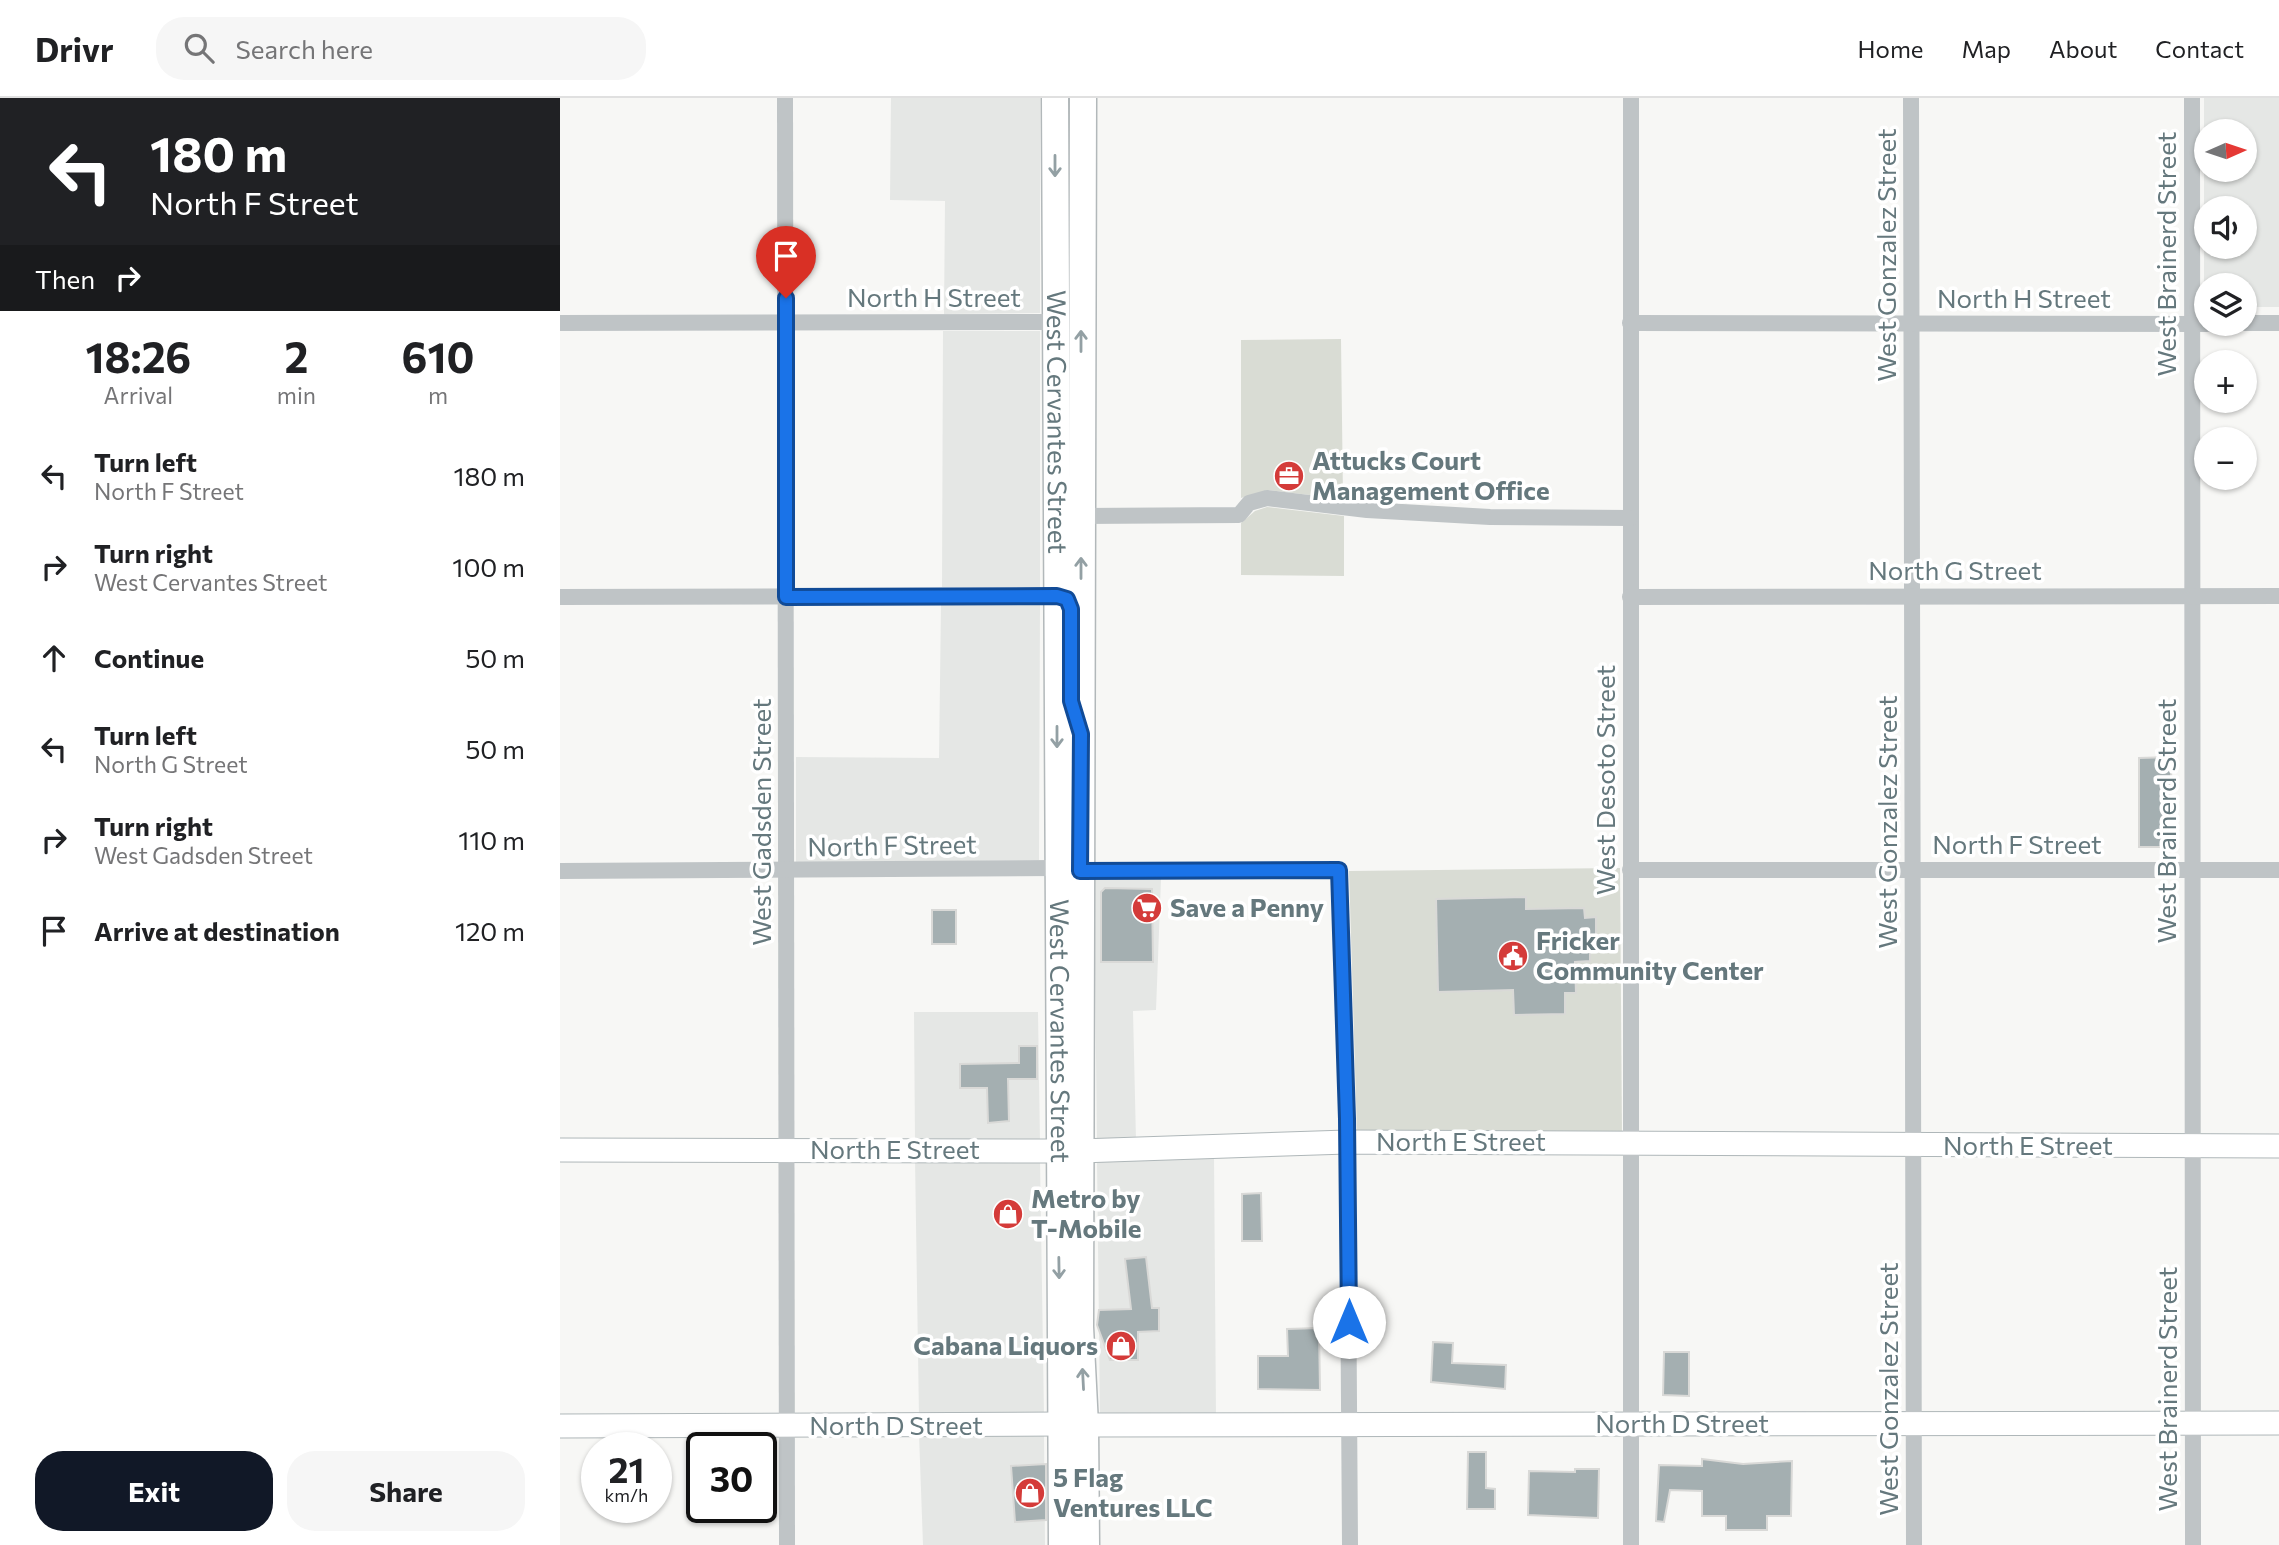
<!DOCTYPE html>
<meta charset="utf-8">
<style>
body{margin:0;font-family:Commissioner,sans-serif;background:#f6f6f6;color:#202124;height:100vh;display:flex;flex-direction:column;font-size:26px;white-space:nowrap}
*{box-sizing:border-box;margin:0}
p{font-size:23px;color:#757577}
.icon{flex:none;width:38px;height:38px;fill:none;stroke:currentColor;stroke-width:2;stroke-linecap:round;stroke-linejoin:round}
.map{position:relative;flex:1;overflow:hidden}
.details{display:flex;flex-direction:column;background:#fff;width:560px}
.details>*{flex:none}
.top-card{background:#202124;color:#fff;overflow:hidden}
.needle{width:46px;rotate:87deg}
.tools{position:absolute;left:1634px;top:21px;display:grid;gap:14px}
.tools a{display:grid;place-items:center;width:63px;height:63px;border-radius:50%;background:#fff;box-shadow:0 2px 5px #0004;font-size:35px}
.speed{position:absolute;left:21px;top:1334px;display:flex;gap:14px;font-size:35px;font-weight:700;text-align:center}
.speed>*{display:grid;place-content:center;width:91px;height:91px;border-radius:50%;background:#fff;box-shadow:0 2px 5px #0004;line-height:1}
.speed small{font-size:18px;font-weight:400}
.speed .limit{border:4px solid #111;border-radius:10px;background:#fff;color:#111}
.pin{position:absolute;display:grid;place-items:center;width:60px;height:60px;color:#fff;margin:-72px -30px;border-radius:50% 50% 50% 0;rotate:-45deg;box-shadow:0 0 7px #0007}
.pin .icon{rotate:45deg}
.me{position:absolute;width:77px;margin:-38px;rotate:0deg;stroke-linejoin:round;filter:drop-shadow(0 0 5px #0008)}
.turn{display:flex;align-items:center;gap:24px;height:147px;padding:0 35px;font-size:32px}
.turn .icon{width:91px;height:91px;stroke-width:2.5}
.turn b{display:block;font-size:49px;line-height:60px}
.then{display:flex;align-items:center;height:66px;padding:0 35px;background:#0003;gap:14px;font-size:26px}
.eta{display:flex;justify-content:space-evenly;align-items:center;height:119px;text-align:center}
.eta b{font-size:42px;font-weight:700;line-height:49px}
.action{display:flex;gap:14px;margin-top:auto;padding:14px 35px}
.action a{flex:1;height:80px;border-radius:28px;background:#111827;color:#fff;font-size:28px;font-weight:700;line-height:80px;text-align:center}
.action a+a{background:#f6f6f6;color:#202124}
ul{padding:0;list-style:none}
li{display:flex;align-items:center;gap:21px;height:91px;padding:0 35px}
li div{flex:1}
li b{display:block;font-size:26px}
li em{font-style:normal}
header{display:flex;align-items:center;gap:42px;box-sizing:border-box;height:98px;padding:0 35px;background:#fff;border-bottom:2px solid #e0e0e0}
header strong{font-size:33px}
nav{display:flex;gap:38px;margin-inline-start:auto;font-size:24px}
.search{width:490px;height:63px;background:#f6f6f6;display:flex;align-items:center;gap:18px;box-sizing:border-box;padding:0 24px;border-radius:28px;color:#757577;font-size:26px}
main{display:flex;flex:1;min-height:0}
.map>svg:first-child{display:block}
.built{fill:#e5e7e5;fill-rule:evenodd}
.green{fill:#d9dcd4}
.building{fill:#a4afb1;stroke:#d9d9d7;stroke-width:2}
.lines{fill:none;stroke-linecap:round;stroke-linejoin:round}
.secondary-casing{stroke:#afb7b9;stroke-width:25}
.primary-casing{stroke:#b2b8ba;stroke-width:29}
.street{stroke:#bfc4c6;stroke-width:16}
.secondary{stroke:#fff;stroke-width:23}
.primary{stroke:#fff;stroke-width:26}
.oneway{stroke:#93a0a4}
.route-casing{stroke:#114b97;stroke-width:18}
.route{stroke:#1a73e8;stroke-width:12}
.labels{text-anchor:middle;stroke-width:7;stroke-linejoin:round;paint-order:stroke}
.street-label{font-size:26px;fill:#65787d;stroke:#fff}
.poi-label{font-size:26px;font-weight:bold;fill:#65787d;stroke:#fff;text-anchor:start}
</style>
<header>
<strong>Drivr</strong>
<div class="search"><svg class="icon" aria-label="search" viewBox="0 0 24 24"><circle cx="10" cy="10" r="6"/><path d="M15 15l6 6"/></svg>Search here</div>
<nav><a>Home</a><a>Map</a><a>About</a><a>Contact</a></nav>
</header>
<main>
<section class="details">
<div class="top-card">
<div class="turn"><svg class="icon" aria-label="left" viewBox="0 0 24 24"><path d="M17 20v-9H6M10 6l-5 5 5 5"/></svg><div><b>180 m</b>North F Street</div></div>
<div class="then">Then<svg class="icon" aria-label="right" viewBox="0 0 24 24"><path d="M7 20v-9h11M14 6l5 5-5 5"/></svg></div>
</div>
<div class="eta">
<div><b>18:26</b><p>Arrival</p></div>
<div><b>2</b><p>min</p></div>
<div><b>610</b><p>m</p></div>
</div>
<ul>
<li><svg class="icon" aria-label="left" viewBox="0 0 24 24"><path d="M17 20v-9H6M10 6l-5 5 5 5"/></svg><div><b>Turn left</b><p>North F Street</p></div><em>180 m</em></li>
<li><svg class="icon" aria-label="right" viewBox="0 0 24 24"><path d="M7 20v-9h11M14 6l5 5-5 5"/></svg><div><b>Turn right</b><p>West Cervantes Street</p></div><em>100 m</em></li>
<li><svg class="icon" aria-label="ahead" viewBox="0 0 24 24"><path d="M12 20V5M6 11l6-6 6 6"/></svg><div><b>Continue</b></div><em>50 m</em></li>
<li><svg class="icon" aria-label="left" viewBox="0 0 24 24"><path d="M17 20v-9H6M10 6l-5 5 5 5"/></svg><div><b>Turn left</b><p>North G Street</p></div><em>50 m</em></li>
<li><svg class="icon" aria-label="right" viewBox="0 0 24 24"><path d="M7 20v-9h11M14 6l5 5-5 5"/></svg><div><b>Turn right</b><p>West Gadsden Street</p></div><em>110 m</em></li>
<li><svg class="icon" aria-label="arrive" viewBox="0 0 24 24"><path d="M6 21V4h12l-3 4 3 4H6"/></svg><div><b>Arrive at destination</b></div><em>120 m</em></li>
</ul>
<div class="action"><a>Exit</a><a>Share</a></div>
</section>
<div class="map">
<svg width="1719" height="1447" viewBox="0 0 1719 1447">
<rect width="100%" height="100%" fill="#f7f7f5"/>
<g class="built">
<polygon points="331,0 480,0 480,215 384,216 385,103 330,102"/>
<path d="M1644,0H1719V209H1685V187H1647V210H1644ZM1685,33V72H1647V33ZM1685,110V149H1647V110Z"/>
<polygon points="383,233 480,233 480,489 382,489"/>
<polygon points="381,507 480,507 479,762 236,765 236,659 379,660"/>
<polygon points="601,781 596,912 573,913 576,1042 537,1044 534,782"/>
<polygon points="354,914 478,914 480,1044 355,1043"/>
<polygon points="654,1057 656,1318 540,1318 537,1061"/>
<polygon points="355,1060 480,1061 484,1318 359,1319"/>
<polygon points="484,1335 485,1447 363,1447 359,1336"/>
</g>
<g class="green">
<polygon points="781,241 783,401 708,392 681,400 681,242"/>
<polygon points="707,409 784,418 784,478 681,477 681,425 695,413"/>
<polygon points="1060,770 1062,1036 797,1035 789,773"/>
</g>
<g class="building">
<polygon points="1611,659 1612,749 1579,749 1579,660"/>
<polygon points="545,790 592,791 593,864 541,864 541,794"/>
<polygon points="966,799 966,811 1024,810 1025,820 1036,819 1036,852 1030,852 1030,863 1015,864 1016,895 1005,895 1005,916 954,917 953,892 878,894 876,801"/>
<rect x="372" y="812" width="24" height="34"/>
<polygon points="459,948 477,948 477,981 448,981 449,1023 428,1025 427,990 400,990 400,966 459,965"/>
<polygon points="701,1095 702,1143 682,1143 682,1096"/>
<polygon points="586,1159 592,1210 599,1210 599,1233 578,1234 578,1262 550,1262 537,1227 539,1212 571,1211 565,1161"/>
<polygon points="759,1230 760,1292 698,1291 698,1258 728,1258 727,1231"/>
<polygon points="873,1244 893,1245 892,1265 946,1267 945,1291 871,1284"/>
<polygon points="1104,1254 1129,1254 1129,1298 1103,1297"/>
<polygon points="908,1354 926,1354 926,1390 935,1391 935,1411 907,1411"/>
<polygon points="1142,1361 1183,1366 1232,1363 1231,1418 1207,1418 1207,1432 1166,1432 1166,1418 1142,1418 1142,1393 1110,1392 1104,1424 1096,1423 1099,1367 1142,1368"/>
<polygon points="486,1366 486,1422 455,1424 451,1368"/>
<polygon points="1015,1371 1039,1371 1038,1420 968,1417 969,1373 1015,1374"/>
</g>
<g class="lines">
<g class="secondary-casing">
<g id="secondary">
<polyline points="0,1052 520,1053 787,1044 1719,1048"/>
<polyline points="525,1327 1719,1325"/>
<polyline points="0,1328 503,1326"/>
</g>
</g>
<g class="primary-casing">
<g id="primary">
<path id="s1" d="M495,0L502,1447"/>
<polyline points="523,0 520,1229 525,1327 526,1447"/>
</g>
</g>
<g class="street">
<polyline points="225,0 227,1447"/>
<polyline points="1071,0 1071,1447"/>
<polyline points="1351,0 1354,1447"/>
<polyline points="1632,0 1633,1447"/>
<polyline points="0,225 496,224"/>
<polyline points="1070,225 1647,226"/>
<polyline points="1685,225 1719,225"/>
<polyline points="521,418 679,417 689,405 707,400 807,412 930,419 1070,420"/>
<polyline points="0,499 497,498"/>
<polyline points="1070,499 1719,498"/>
<polyline points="1070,772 1719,772"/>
<polyline points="0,773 497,770"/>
<polyline points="521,773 779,772 787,1021 790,1447"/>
</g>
<use href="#secondary" class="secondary"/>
<use href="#primary" class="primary"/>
</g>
<defs><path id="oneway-shaft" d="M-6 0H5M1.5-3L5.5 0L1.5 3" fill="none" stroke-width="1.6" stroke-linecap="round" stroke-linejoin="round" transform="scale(1.75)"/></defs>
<g class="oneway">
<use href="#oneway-shaft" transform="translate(495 68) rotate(90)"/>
<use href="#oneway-shaft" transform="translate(521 243) rotate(-90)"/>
<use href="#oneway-shaft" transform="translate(521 470) rotate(-90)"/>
<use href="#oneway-shaft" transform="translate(497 639) rotate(90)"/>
<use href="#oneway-shaft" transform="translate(499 1170) rotate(89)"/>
<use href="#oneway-shaft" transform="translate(523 1281) rotate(-93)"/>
</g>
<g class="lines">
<g class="route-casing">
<polyline id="route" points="226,200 226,499 497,498 507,501 511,511 511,603 521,636 520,773 779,772 787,1021 789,1224"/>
</g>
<use href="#route" class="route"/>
</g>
<defs>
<g id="office-disc" transform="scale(1.575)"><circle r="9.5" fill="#d43b39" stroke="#fff"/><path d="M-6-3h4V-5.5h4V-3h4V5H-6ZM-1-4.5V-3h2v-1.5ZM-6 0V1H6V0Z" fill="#fff"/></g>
<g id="supermarket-disc" transform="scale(1.575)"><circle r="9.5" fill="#d43b39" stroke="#fff"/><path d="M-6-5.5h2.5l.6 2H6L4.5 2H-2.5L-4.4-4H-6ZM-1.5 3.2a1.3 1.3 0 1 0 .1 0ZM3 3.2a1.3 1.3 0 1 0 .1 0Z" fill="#fff"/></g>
<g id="civic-disc" transform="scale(1.575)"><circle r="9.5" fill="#d43b39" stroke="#fff"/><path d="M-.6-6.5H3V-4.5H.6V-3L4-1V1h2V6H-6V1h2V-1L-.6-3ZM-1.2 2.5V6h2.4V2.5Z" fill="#fff"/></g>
<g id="shop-disc" transform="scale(1.575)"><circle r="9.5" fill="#d43b39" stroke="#fff"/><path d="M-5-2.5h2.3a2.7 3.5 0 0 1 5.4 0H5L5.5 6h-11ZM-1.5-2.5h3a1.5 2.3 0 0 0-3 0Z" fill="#fff"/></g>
</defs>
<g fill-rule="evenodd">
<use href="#office-disc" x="729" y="378"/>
<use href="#supermarket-disc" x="587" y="810"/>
<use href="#civic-disc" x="953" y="858"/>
<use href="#shop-disc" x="448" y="1116"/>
<use href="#shop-disc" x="561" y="1248"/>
<use href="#shop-disc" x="470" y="1395"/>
</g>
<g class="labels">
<g class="street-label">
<text transform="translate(1607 156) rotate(-90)" y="9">West Brainerd Street</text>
<text transform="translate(1327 157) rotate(-90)" y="9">West Gonzalez Street</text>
<text x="374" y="209">North H Street</text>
<text x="1464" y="210">North H Street</text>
<text dy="9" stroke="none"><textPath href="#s1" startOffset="324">West Cervantes Street</textPath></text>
<text x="1395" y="482">North G Street</text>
<text transform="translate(1046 682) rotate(-90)" y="9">West Desoto Street</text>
<text transform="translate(1607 723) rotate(-90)" y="9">West Brainerd Street</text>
<text transform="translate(202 724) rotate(-90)" y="9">West Gadsden Street</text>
<text transform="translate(1328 724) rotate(-90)" y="9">West Gonzalez Street</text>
<text x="1457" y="756">North F Street</text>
<text transform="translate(332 748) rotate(-1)" y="9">North F Street</text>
<text dy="9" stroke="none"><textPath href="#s1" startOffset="933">West Cervantes Street</textPath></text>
<text x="901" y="1053">North E Street</text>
<text x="1468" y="1057">North E Street</text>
<text x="335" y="1061">North E Street</text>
<text transform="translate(1329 1291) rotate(-90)" y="9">West Gonzalez Street</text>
<text transform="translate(1608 1291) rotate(-90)" y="9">West Brainerd Street</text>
<text x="1122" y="1335">North D Street</text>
<text x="336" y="1337">North D Street</text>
</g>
<g class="poi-label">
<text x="752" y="372">Attucks Court<tspan x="752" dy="30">Management Office</tspan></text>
<text x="610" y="819">Save a Penny</text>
<text x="976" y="852">Fricker<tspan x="976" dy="30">Community Center</tspan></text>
<text x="471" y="1110">Metro by<tspan x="471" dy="30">T-Mobile</tspan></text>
<text x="538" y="1257" text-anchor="end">Cabana Liquors</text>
<text x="493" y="1389">5 Flag<tspan x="493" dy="30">Ventures LLC</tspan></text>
</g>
</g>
</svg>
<div class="tools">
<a><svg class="needle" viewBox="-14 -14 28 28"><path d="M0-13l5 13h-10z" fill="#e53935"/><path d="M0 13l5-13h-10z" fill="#757577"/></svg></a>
<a><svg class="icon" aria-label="sound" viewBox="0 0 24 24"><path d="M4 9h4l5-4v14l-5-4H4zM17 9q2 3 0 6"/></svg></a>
<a><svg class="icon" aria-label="layers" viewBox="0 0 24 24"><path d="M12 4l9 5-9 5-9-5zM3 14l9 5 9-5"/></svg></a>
<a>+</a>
<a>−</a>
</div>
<div class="speed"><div>21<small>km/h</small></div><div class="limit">30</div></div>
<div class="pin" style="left:226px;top:200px;background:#d93025"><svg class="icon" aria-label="arrive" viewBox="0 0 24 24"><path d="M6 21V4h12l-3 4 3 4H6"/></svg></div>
<svg class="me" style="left:789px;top:1224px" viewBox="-20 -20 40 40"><circle r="19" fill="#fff"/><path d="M0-13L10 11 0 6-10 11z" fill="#1a73e8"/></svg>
</div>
</main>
